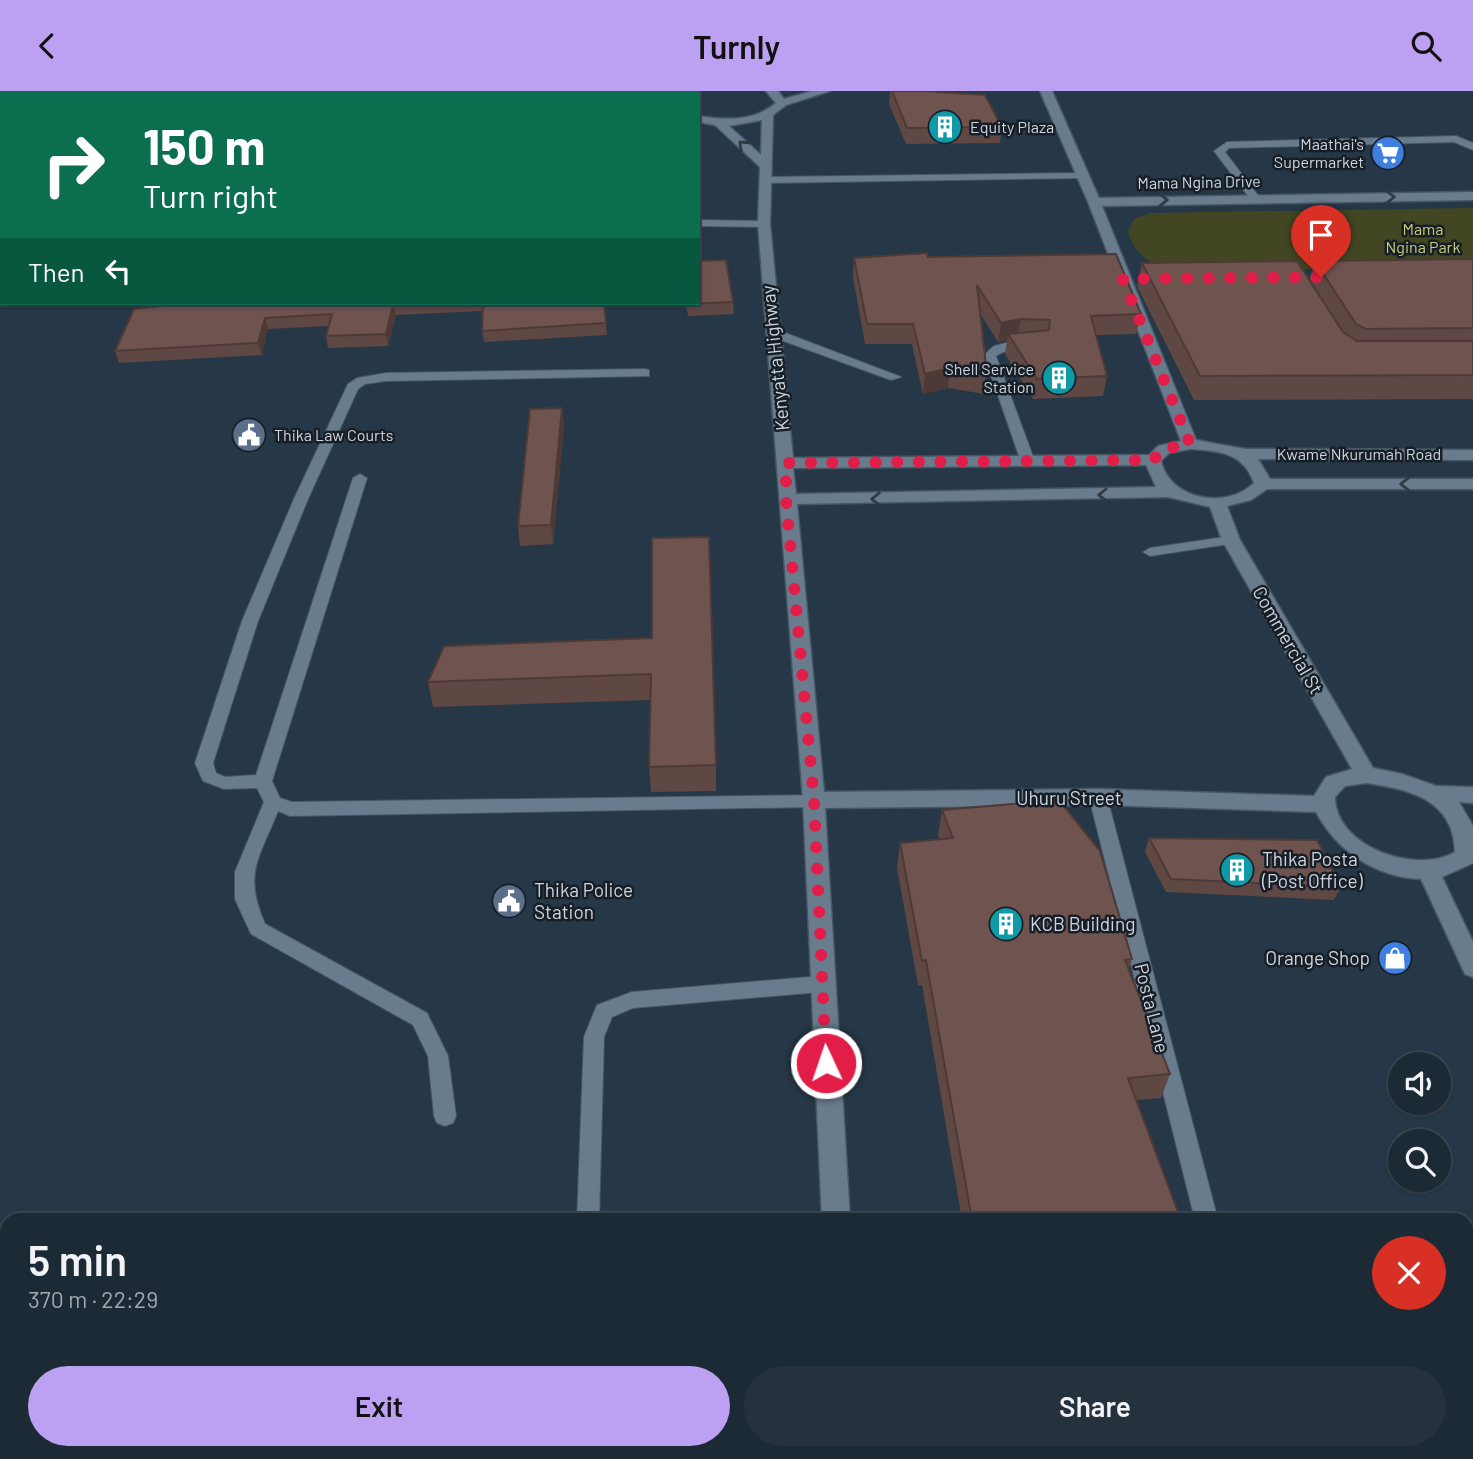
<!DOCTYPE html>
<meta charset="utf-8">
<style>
body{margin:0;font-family:Barlow,sans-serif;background:#25323e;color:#f1f3f6;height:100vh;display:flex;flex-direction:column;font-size:26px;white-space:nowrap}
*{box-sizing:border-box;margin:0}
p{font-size:23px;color:#a0a7ad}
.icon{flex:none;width:38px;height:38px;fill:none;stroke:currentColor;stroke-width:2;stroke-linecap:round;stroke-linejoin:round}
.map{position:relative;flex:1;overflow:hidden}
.panel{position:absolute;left:0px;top:1122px;width:1474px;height:247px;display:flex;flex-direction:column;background:#1c2a36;border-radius:21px 21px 0 0;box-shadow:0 2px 5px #0004,0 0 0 2px #3a4651}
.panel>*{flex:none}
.hud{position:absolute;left:0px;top:0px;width:700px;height:214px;box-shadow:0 2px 5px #0004,0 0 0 2px #3a4651;background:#0b6e4f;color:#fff;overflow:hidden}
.fabs{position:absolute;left:1388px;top:961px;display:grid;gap:14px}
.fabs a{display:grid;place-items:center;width:63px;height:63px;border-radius:50%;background:#1c2a36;box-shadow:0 2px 5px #0004,0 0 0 2px #3a4651;font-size:35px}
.pin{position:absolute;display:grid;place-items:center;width:60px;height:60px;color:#fff;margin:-72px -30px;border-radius:50% 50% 50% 0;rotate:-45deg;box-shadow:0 0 7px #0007}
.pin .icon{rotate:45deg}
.me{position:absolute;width:77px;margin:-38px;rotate:357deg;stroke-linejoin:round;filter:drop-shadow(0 0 5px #0008)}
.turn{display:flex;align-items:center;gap:24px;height:147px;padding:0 28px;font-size:32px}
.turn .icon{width:91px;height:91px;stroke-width:2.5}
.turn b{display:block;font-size:49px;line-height:60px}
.then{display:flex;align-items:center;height:66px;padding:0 28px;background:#0003;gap:14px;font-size:26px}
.round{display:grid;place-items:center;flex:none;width:74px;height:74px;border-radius:37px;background:#25323e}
.headline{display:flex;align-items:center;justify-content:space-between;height:119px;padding:0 28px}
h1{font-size:42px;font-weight:600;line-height:52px}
.button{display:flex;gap:14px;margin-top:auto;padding:14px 28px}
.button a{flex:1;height:80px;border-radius:42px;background:#bca0f2;color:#111;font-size:28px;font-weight:600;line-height:80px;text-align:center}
.button a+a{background:#25323e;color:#f1f3f6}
header{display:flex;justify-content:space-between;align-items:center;height:91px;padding:0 28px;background:#bca0f2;color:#111;font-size:32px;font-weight:600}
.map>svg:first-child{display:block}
.green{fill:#434623}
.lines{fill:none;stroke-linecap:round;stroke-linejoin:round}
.service-casing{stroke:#475664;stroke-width:2}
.minor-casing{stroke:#475664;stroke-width:3}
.service{fill:#687c8e;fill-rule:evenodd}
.minor{fill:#687c8e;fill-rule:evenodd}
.wall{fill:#5f4744}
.shaded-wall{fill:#4d3a37}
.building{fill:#6e534f;stroke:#4d3a37;stroke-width:2}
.oneway{stroke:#2f3a45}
.route{stroke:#e11d48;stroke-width:12;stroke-dasharray:0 21.6}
.labels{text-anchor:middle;stroke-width:5;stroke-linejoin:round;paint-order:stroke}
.far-poi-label{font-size:16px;fill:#ccd6e1;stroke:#171e26;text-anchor:start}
.far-street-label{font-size:16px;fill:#ccd6e1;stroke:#171e26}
.far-park-label{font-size:16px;fill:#c8cf79;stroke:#171e26}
.street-label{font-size:19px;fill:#ccd6e1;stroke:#171e26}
.poi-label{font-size:19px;fill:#ccd6e1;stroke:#171e26;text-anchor:start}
</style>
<header><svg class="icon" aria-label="back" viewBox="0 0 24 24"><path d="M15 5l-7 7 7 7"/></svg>Turnly<svg class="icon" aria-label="search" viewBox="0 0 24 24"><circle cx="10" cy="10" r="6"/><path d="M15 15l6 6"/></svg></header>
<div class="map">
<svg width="1473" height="1368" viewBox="0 0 1473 1368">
<rect width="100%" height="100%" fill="#263848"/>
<path class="green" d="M1473,117V176L1189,180C1160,177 1137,171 1128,141L1134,128L1150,122Z"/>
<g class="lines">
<g class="service-casing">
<g id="service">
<polygon points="1456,45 1473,52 1473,59 1454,51 1229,57 1225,61 1260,107 1255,110 1251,109 1214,60 1227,51"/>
<rect x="0" y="59" width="2" height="6"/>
<polygon points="1081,82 1085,83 1085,87 767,92 762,89 767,86"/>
<rect x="0" y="126" width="2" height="6"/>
<polygon points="698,129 764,130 769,133 764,136 698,135"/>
<polygon points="0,171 2,171 0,179"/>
<polygon points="767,238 775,238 901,286 891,289 767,244"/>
<path d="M1013,250H1030L1036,254C1025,262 1009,255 996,265L1035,371L1028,375L1021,371L984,264L994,255Z"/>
<path d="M645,278L649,279V285L386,290L365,293L358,298L308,408L258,530L213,672L216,682L225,686L256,684L353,387L360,383L367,387L272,690L280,707L292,711L820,704L823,709L814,716L290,725L278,720C259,768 243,782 265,833L427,922L448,965L456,1025L453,1032L445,1035L437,1032L434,1025L428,965L413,934L251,843L235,808V781L264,711L257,697L224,698L203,690L195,672L242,530L294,408L348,293L357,287L386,282Z"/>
<polygon points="1231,445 1238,449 1236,452 1150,465 1143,461 1150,457"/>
<polygon points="1098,700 1107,706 1218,1129 1195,1129 1089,706"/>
<polygon points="821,885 828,887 831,893 828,899 821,901 633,917 612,926 604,946 599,1129 577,1129 584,946 597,914 632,901"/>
<polygon points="566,1362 592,1362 591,1368 567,1368"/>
</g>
</g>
<g class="minor-casing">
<g id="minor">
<polygon points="177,0 218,0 219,2 179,2"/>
<polygon points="364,0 510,0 511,2 366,2"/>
<polygon points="632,0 686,0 687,1 631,2"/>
<path d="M766,0H778L784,8L812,0H830L786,14L773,24L770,133L793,367L1149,364L1158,355L1181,350L1088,111L1040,0H1052L1099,107L1473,101V109L1102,115L1196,349L1245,358L1473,359V369L1258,368L1270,388H1473V398H1267L1251,409L1227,415L1240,449L1373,677L1402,683L1436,695L1473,696V712L1459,711L1473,735V772L1442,786L1473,851V886L1465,883L1421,788C1375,786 1337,760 1316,721L1098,714L825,717L850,1129H822L803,709L758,133L760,76L715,34L698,31V25C726,29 753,31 776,12ZM762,29L761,64L729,35ZM1190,358C1219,360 1243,361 1254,392C1226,419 1170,409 1161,370L1169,362ZM1146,374L1156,396L796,403L793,377ZM1168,406L1210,416L1222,449L1352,678L1326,686L1314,705L1098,698L824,701L797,413ZM1366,692C1410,698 1454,709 1455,761C1417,784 1335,756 1335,706L1345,695Z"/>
<rect x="835" y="1362" width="30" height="6"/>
</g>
</g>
<use href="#service" class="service"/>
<use href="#minor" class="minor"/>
</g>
<g class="wall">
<polygon points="890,0 925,0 1002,36 1000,52 906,53 889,13"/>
<polygon points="928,166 1141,223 1136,243 1096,244 1107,285 1103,305 1033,308 1005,263 1007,249 998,251 980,222 987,283 984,303 948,297 923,303 912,253 865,253 853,186 854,167"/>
<polygon points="1473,168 1473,308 1194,309 1137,195 1142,172 1309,189 1315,170"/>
<polygon points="733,211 734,223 688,225 686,212"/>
<polygon points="163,212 604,212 607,244 484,251 482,240 482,220 396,224 388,255 328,257 326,245 328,235 268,238 262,264 119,272 115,260 161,215"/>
<polygon points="562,317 564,335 553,453 520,455 518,435"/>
<polygon points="652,547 716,674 716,700 651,701 649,676 650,609 433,616 428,591"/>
<polygon points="942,719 1132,868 1129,877 1170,983 1161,1007 1136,1009 1181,1129 962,1129 922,894 918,894 897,777 900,752 940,748 938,744"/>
<polygon points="1149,747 1341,796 1334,809 1166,801 1145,761"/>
<polygon points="1002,1362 1269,1362 1271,1368 1003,1368"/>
<polygon points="1313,1362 1466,1362 1473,1368 1315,1368"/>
</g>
<g class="shaded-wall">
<polygon points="107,0 127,0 127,2 105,2"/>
<rect x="0" y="35" width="2" height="22"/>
<polygon points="393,213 396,224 388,255 386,243"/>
<polygon points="265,227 268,238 262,264 258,252"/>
<polygon points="1021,228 1018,247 1008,243 1007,249 998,251 1001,232"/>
<polygon points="950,277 948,297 923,303 925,283"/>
<polygon points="562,317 564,335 553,453 551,434"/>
</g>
<g class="building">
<polygon points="0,0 107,0 105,2 2,2 2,35 0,35"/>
<polygon points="892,0 925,0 985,4 1002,36 907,37"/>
<polygon points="927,162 928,166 1116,163 1141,223 1091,225 1107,285 1037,288 1008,243 1049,239 1050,229 1021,228 1001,232 977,194 987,283 950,277 925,283 913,233 867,233 854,167"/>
<polygon points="1473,168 1473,237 1366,238 1356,233 1315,170"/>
<polygon points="726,169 733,211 688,213 688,212 698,212 698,170"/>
<polygon points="1297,170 1343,241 1357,250 1473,250 1473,284 1200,285 1142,172"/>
<polygon points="163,212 414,212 393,213 386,243 326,245 332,223 265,227 258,252 115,260 134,218 161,215"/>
<polygon points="483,212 604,212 606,232 482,240"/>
<polygon points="562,317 551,434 518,435 530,318"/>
<polygon points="709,446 716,674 649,676 651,583 428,591 444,555 652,547 652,447"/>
<polygon points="1059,709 1100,760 1132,868 1125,869 1170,983 1128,987 1181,1129 972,1129 926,869 922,870 900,752 953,747 942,719"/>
<polygon points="1149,747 1317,749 1341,796 1171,788"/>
<polygon points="1466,1156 1473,1156 1473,1368 1336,1368 1334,1362 1466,1362"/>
<polygon points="1013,1362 1269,1362 1271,1368 1014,1368"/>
</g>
<defs><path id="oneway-chevron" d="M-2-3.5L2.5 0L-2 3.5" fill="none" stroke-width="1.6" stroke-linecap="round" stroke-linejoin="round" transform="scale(1.75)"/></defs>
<g class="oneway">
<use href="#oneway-chevron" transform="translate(743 54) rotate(-137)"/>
<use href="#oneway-chevron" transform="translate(1390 106)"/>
<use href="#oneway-chevron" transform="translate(1163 109) rotate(-1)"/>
<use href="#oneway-chevron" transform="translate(1405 393) rotate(180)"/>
<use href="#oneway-chevron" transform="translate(1103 404) rotate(178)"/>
<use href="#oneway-chevron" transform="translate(876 408) rotate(179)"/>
</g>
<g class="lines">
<polyline class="route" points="826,972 814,709 786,408 786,372 1153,369 1164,358 1190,353 1123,188 1321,186"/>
</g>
<defs>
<g id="building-disc" transform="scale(1.75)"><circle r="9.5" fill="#0f9aa8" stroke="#171e26"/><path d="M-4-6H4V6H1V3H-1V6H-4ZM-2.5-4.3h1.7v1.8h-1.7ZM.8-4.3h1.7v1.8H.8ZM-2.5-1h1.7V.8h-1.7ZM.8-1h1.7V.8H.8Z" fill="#fff"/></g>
<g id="supermarket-disc" transform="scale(1.75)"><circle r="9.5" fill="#3f7fe0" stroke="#171e26"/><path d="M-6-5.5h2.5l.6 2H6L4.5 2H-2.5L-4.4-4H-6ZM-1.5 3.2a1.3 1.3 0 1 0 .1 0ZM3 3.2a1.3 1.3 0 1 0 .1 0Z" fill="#fff"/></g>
<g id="civic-disc" transform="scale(1.75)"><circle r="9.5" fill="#5c6f8a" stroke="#171e26"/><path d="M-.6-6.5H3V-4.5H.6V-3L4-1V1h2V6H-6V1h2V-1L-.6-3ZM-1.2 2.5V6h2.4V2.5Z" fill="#fff"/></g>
<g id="shop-disc" transform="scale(1.75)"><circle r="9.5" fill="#3f7fe0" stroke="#171e26"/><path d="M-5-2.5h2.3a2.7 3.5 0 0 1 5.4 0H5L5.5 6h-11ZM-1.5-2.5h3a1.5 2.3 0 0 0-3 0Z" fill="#fff"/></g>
</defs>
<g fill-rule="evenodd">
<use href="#building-disc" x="945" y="36"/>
<use href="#supermarket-disc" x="1388" y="62"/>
<use href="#building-disc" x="1059" y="287"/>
<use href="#civic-disc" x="249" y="344"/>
<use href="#building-disc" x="1237" y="779"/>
<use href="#civic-disc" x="509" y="810"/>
<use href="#building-disc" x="1006" y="833"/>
<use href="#shop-disc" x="1395" y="867"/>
</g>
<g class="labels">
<g class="far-poi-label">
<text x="970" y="42">Equity Plaza</text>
<text x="1364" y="59" text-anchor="end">Maathai's<tspan x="1364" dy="18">Supermarket</tspan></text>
<text x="1034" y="284" text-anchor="end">Shell Service<tspan x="1034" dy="18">Station</tspan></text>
<text x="274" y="350">Thika Law Courts</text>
</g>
<g class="far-street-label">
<text transform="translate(1199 91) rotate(-1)" y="6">Mama Ngina Drive</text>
<text x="1359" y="369">Kwame Nkurumah Road</text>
</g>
<g class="far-park-label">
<text x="1423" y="144">Mama<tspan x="1423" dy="18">Ngina Park</tspan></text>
</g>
<g class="street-label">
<text transform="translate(775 267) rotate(-96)" y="7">Kenyatta Highway</text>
<text transform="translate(1288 549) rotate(60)" y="7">Commercial St</text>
<text x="1069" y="714">Uhuru Street</text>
<text transform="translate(1152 917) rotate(76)" y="7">Posta Lane</text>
</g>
<g class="poi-label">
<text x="1262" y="775">Thika Posta<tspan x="1262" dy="22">(Post Office)</tspan></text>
<text x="534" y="806">Thika Police<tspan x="534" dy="22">Station</tspan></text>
<text x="1030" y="840">KCB Building</text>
<text x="1370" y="874" text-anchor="end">Orange Shop</text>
</g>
</g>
</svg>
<div class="fabs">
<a><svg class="icon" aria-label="sound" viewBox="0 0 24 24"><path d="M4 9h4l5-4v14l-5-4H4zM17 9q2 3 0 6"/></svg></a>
<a><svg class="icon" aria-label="search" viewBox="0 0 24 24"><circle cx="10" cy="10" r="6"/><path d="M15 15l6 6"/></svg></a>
</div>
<div class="pin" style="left:1321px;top:186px;background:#d93025"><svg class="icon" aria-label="arrive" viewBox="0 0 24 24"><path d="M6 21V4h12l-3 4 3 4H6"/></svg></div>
<svg class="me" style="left:826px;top:972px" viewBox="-20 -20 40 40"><circle r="17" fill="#e11d48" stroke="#fff" stroke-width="3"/><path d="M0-11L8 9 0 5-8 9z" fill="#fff"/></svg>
<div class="hud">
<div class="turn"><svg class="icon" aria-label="right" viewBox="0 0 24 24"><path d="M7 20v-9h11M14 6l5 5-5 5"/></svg><div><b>150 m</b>Turn right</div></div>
<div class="then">Then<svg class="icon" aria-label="left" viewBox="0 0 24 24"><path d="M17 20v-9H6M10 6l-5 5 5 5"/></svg></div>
</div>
<section class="panel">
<div class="headline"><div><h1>5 min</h1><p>370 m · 22:29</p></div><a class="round" style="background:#d93025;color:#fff"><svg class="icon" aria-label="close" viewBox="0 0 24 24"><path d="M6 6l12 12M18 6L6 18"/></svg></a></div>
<div class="button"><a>Exit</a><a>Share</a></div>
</section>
</div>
